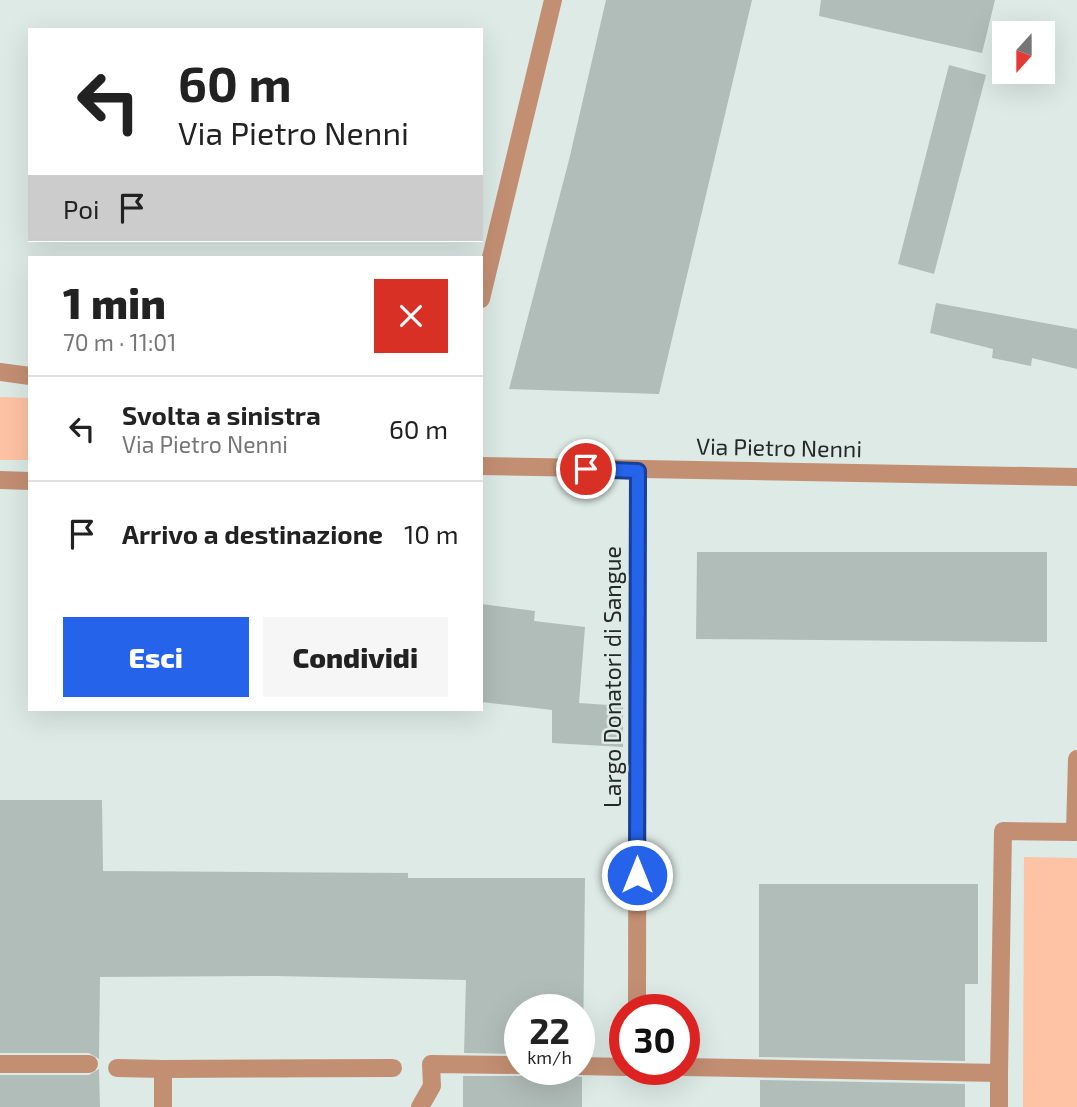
<!DOCTYPE html>
<html lang="it">
<meta charset="utf-8">
<style>
body{margin:0;font-family:"Exo 2",sans-serif;background:#f6f6f6;color:#222;height:100vh;display:flex;flex-direction:column;font-size:26px;white-space:nowrap}
*{box-sizing:border-box;margin:0}
p{font-size:23px;color:#767676}
.icon{flex:none;width:38px;height:38px;fill:none;stroke:currentColor;stroke-width:2;stroke-linecap:round;stroke-linejoin:round}
.map{position:relative;flex:1;overflow:hidden}
.details{position:absolute;left:28px;top:256px;width:455px;height:455px;display:flex;flex-direction:column;background:#fff;border-radius:0px;box-shadow:0 7px 28px #0002}
.details>*{flex:none}
.hud{position:absolute;left:28px;top:28px;width:455px;height:214px;border-radius:0px;box-shadow:0 7px 28px #0002;background:#fff;color:#222;overflow:hidden}
.needle{width:46px;rotate:201deg}
.fabs{position:absolute;left:992px;top:21px;display:grid;gap:14px}
.fabs a{display:grid;place-items:center;width:63px;height:63px;border-radius:0px;background:#fff;box-shadow:0 7px 28px #0002;font-size:35px}
.speed{position:absolute;left:504px;top:994px;display:flex;gap:14px;font-size:35px;font-weight:700;text-align:center}
.speed>*{display:grid;place-content:center;width:91px;height:91px;border-radius:50%;background:#fff;box-shadow:0 7px 28px #0002;line-height:1}
.speed small{font-size:18px;font-weight:400}
.speed .limit{border:10px solid #d22;background:#fff;color:#111}
.pin{position:absolute;display:grid;place-items:center;width:60px;height:60px;color:#fff;margin:-30px;border:4px solid #fff;border-radius:50%;box-shadow:0 2px 7px #0007}
.me{position:absolute;width:77px;margin:-38px;rotate:0deg;stroke-linejoin:round;filter:drop-shadow(0 0 5px #0008)}
.turn{display:flex;align-items:center;gap:24px;height:147px;padding:0 35px;font-size:32px}
.turn .icon{width:91px;height:91px;stroke-width:2.5}
.turn b{display:block;font-size:49px;line-height:60px}
.then{display:flex;align-items:center;height:66px;padding:0 35px;background:#0003;gap:14px;font-size:26px}
.round{display:grid;place-items:center;flex:none;width:74px;height:74px;border-radius:0px;background:#f6f6f6}
.summary{display:flex;align-items:center;justify-content:space-between;height:119px;padding:0 35px}
h1{font-size:42px;font-weight:800;line-height:52px}
.primary-button{display:flex;gap:14px;margin-top:auto;padding:14px 35px}
.primary-button a{flex:1;height:80px;border-radius:0px;background:#2563eb;color:#fff;font-size:28px;font-weight:800;line-height:80px;text-align:center}
.primary-button a+a{background:#f6f6f6;color:#222}
ul{padding:0;list-style:none}
li{display:flex;align-items:center;gap:21px;height:105px;padding:0 35px;border-top:2px solid #e0e0e0}
li div{flex:1}
li b{display:block;font-size:26px}
li em{font-style:normal}
.map>svg:first-child{display:block}
.green{fill:#fec3a4}
.building{fill:#b1bdb9}
.lines{fill:none;stroke-linecap:round;stroke-linejoin:round}
.minor{stroke:#c38f73;stroke-width:18}
.route-casing{stroke:#184099;stroke-width:18}
.route{stroke:#2563eb;stroke-width:12}
.labels{text-anchor:middle;stroke-width:5;stroke-linejoin:round;paint-order:stroke}
.street-label{font-size:23px;fill:#242827;stroke:#ddeae6}
</style>
<div class="map">
<svg width="1077" height="1107" viewBox="0 0 1077 1107">
<rect width="100%" height="100%" fill="#ddeae6"/>
<g class="green">
<polygon points="0,397 30,398 30,460 0,460"/>
<polygon points="1024,857 1077,858 1077,1107 1023,1107"/>
</g>
<g class="building">
<polygon points="606,0 752,0 659,394 509,389 569,160"/>
<polygon points="821,0 995,0 982,53 819,16"/>
<polygon points="949,65 986,75 934,274 898,264"/>
<polygon points="936,303 1077,329 1077,369 1032,358 1031,366 992,358 993,349 930,333"/>
<polygon points="697,552 1047,552 1047,642 696,639"/>
<polygon points="481,604 535,611 534,621 585,627 579,703 623,706 623,747 552,743 552,710 481,702"/>
<polygon points="0,800 102,800 103,871 408,873 408,878 585,878 583,1055 579,1055 579,1010 520,1010 520,1054 464,1053 466,980 275,976 100,977 99,1059 89,1053 0,1053"/>
<polygon points="759,884 978,884 978,984 965,984 965,1061 759,1057"/>
<polygon points="99,1069 100,1107 0,1107 0,1075 89,1075"/>
<polygon points="530,1069 568,1069 574,1076 582,1077 582,1107 463,1107 463,1076 520,1076"/>
<polygon points="760,1080 965,1084 965,1107 760,1107"/>
</g>
<g class="lines">
<g class="minor">
<polyline points="481,299 553,0"/>
<polyline points="0,372 30,376"/>
<polyline points="481,466 1077,477"/>
<polyline points="0,480 30,481"/>
<polyline points="637,1010 638,471"/>
<polyline points="0,1064 89,1064"/>
<polyline points="579,1066 625,1067"/>
<polyline points="684,1067 999,1073 1003,831 1075,832 1077,759"/>
<polyline points="117,1068 163,1069"/>
<polyline points="163,1107 163,1069 393,1068"/>
<polyline points="420,1107 432,1086 431,1064 520,1065"/>
<polyline points="999,1107 999,1073"/>
</g>
</g>
<g class="lines">
<g class="route-casing">
<polyline id="route" points="586,469 638,471 637,875"/>
</g>
<use href="#route" class="route"/>
</g>
<g class="labels">
<g class="street-label">
<text transform="translate(779 448) rotate(1)" y="8">Via Pietro Nenni</text>
<text transform="translate(613 677) rotate(-90)" y="8">Largo Donatori di Sangue</text>
</g>
</g>
</svg>
<div class="fabs">
<a><svg class="needle" viewBox="-14 -14 28 28"><path d="M0-13l5 13h-10z" fill="#e53935"/><path d="M0 13l5-13h-10z" fill="#767676"/></svg></a>
</div>
<div class="speed"><div>22<small>km/h</small></div><div class="limit">30</div></div>
<div class="pin" style="left:586px;top:469px;background:#d93025"><svg class="icon" aria-label="arrive" viewBox="0 0 24 24"><path d="M6 21V4h12l-3 4 3 4H6"/></svg></div>
<svg class="me" style="left:637px;top:875px" viewBox="-20 -20 40 40"><circle r="17" fill="#2563eb" stroke="#fff" stroke-width="3"/><path d="M0-11L8 9 0 5-8 9z" fill="#fff"/></svg>
<div class="hud">
<div class="turn"><svg class="icon" aria-label="left" viewBox="0 0 24 24"><path d="M17 20v-9H6M10 6l-5 5 5 5"/></svg><div><b>60 m</b>Via Pietro Nenni</div></div>
<div class="then">Poi<svg class="icon" aria-label="arrive" viewBox="0 0 24 24"><path d="M6 21V4h12l-3 4 3 4H6"/></svg></div>
</div>
<section class="details">
<div class="summary"><div><h1>1 min</h1><p>70 m · 11:01</p></div><a class="round" style="background:#d93025;color:#fff"><svg class="icon" aria-label="close" viewBox="0 0 24 24"><path d="M6 6l12 12M18 6L6 18"/></svg></a></div>
<ul>
<li><svg class="icon" aria-label="left" viewBox="0 0 24 24"><path d="M17 20v-9H6M10 6l-5 5 5 5"/></svg><div><b>Svolta a sinistra</b><p>Via Pietro Nenni</p></div><em>60 m</em></li>
<li><svg class="icon" aria-label="arrive" viewBox="0 0 24 24"><path d="M6 21V4h12l-3 4 3 4H6"/></svg><div><b>Arrivo a destinazione</b></div><em>10 m</em></li>
</ul>
<div class="primary-button"><a>Esci</a><a>Condividi</a></div>
</section>
</div>
